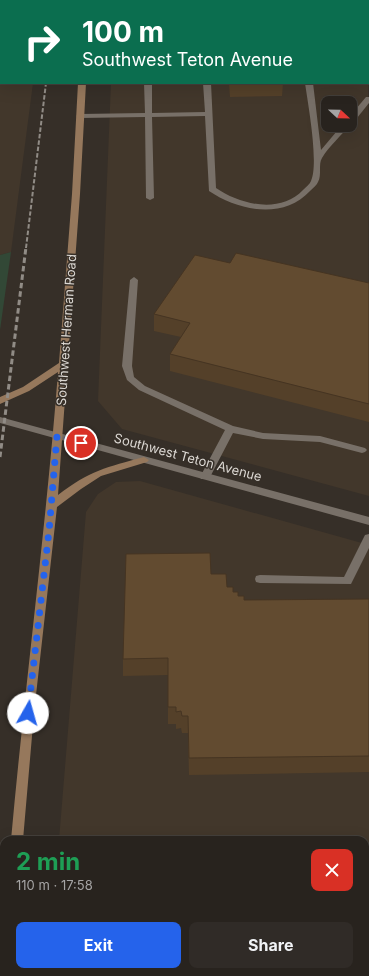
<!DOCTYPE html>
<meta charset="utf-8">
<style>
body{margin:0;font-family:Inter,sans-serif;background:#302b27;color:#f1f3f6;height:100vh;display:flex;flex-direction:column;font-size:15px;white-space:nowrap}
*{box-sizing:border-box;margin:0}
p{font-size:13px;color:#a5a4a4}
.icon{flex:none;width:22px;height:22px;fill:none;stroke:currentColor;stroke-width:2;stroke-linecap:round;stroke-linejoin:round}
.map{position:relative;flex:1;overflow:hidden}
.side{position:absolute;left:0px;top:836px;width:369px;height:140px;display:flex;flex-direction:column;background:#28231e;border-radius:12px 12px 0 0;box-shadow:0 4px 16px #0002,0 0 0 1px #44403c}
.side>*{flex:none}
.hud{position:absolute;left:0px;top:0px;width:369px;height:84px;box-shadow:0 4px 16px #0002,0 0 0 1px #44403c;background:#0b6e4f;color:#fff;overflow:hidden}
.needle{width:26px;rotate:112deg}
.tools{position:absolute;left:321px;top:96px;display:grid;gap:8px}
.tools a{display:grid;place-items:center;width:36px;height:36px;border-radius:8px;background:#28231e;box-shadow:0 4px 16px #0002,0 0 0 1px #44403c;font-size:20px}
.pin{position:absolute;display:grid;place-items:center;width:34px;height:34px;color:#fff;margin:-17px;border:2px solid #fff;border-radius:50%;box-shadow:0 1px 4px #0007}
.me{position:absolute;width:44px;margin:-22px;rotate:7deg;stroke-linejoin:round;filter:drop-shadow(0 0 3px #0008)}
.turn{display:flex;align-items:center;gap:14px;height:84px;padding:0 16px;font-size:18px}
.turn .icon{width:52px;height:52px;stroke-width:2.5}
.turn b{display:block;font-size:28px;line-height:34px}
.round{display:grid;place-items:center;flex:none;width:42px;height:42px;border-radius:8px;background:#302b27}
.summary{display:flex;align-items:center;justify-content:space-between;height:68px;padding:0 16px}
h1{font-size:24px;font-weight:700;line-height:30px;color:#1e9e55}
.cta{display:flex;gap:8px;margin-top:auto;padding:8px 16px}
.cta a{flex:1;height:46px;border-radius:8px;background:#2563eb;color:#fff;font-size:16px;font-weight:700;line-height:46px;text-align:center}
.cta a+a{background:#302b27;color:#f1f3f6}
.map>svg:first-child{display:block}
.built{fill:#42372b;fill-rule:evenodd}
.green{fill:#324836}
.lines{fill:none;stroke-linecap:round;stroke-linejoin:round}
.service{fill:#787068;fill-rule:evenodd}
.tertiary{fill:#787068;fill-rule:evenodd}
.secondary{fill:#96785c;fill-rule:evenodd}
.rail-far1{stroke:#918c86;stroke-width:2;stroke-dasharray:4.5 2;stroke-linecap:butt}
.rail{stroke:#918c86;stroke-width:3;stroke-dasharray:5.5 3;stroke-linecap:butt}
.wall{fill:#544029}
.shaded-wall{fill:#453422}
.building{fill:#624b30;stroke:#453422}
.route{stroke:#2563eb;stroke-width:7;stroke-dasharray:0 12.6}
.labels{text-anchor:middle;stroke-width:3;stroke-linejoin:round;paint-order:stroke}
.street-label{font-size:13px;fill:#dcd8d3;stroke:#362f28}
</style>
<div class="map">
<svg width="369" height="976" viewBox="0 0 369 976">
<rect width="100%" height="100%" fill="#362f28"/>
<g class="built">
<polygon points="0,0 45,0 1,1 1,83 33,83 11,252 0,255"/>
<path d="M368,25L369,496L122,429L98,401L111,83H368ZM328,103H350V125H328Z"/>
<polygon points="140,481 369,545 369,976 48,976 49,972 365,972 365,840 59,840 86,512 98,494 116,482"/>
</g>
<polygon class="green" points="11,252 0,330 0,255"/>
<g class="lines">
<g class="service">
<rect x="6" y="0" width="6" height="1"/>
<rect x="235" y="0" width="6" height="1"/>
<rect x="368" y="39" width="1" height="4"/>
<rect x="368" y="62" width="1" height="4"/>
<path d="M144,83H152V113L205,112L203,83H211L216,188C241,205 280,214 303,190C306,187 310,184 311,181C319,163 308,104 305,83H313L321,150L342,125H350C341,136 329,146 322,158C318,164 322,175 318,182C317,185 313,188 310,191C283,220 239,211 209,191L205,116L152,117L154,198L150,200L146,198L145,117L80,118L76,116L80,114L145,113Z"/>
<polygon points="366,97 369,97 369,103 353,123 350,123 350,116"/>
<polygon points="134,277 138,280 132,366 134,377 145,386 233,426 263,433 320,436 365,448 367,450 365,452 362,453 320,442 263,439 233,433 209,479 201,479 200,477 225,430 139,390 127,380 122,366 130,280"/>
<polygon points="369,534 369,548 351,584 260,583 256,582 255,579 256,576 260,575 344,577 365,535"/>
</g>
<g class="tertiary">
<rect x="266" y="0" width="12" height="1"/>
<rect x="368" y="16" width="1" height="4"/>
<polygon points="0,417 369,517 369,525 0,423"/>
</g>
<g class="secondary">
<rect x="85" y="0" width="6" height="1"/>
<path d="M78,83H86L80,194L58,495C89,471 107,467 144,457L149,460L147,462L101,476L81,489L57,507L34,713L23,840H11C25,684 46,528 58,372L29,391L0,404V397L23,387L59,363L72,194Z"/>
<polygon points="4,966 4,972 12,972 11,976 0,976 0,968"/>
</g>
<polyline class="rail-far1" points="26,248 46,83"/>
<polyline class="rail" points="0,457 26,247"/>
</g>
<g class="wall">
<rect x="117" y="0" width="87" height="1"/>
<polygon points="229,83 283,83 282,96 230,97"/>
<polygon points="230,263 369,283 369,422 170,371 170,354 181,337 154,331 154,314"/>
<polygon points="211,574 244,600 369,599 369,772 189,775 188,733 182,733 181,728 176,729 176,724 168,724 168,675 123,676 123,659"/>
</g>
<polygon class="shaded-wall" points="198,0 204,0 204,1 197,1"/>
<g class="building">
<polygon points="123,0 147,0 147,1 122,1"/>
<polygon points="155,0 198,0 197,1 160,1"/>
<polygon points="230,83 276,83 230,84"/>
<polygon points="236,253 369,283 369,404 170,354 190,323 154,314 195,255 230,263"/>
<polygon points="210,553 211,574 226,574 227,587 233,587 233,592 238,592 238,596 244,596 244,600 369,599 369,756 189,758 188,716 182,716 181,711 176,712 176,707 168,707 168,658 123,659 126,554"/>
</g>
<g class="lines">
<polyline class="route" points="28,713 49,531 57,436 81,443"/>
</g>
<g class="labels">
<g class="street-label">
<text transform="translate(66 330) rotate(-86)" y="5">Southwest Herman Road</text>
<text transform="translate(188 457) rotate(15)" y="5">Southwest Teton Avenue</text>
</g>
</g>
</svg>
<div class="tools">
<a><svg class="needle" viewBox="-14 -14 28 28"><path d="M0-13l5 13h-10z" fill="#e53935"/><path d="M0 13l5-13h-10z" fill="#a5a4a4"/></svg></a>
</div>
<div class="pin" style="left:81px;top:443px;background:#d93025"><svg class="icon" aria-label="arrive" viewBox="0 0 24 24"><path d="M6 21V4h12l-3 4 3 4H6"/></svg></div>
<svg class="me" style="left:28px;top:713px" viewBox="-20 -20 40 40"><circle r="19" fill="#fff"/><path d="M0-13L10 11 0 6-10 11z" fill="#2563eb"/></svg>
<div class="hud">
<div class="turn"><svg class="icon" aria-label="right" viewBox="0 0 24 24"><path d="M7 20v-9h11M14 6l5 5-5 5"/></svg><div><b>100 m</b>Southwest Teton Avenue</div></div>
</div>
<section class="side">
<div class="summary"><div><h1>2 min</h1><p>110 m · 17:58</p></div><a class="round" style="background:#d93025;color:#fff"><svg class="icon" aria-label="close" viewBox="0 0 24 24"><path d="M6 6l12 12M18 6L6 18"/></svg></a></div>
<div class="cta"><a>Exit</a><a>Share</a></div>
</section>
</div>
